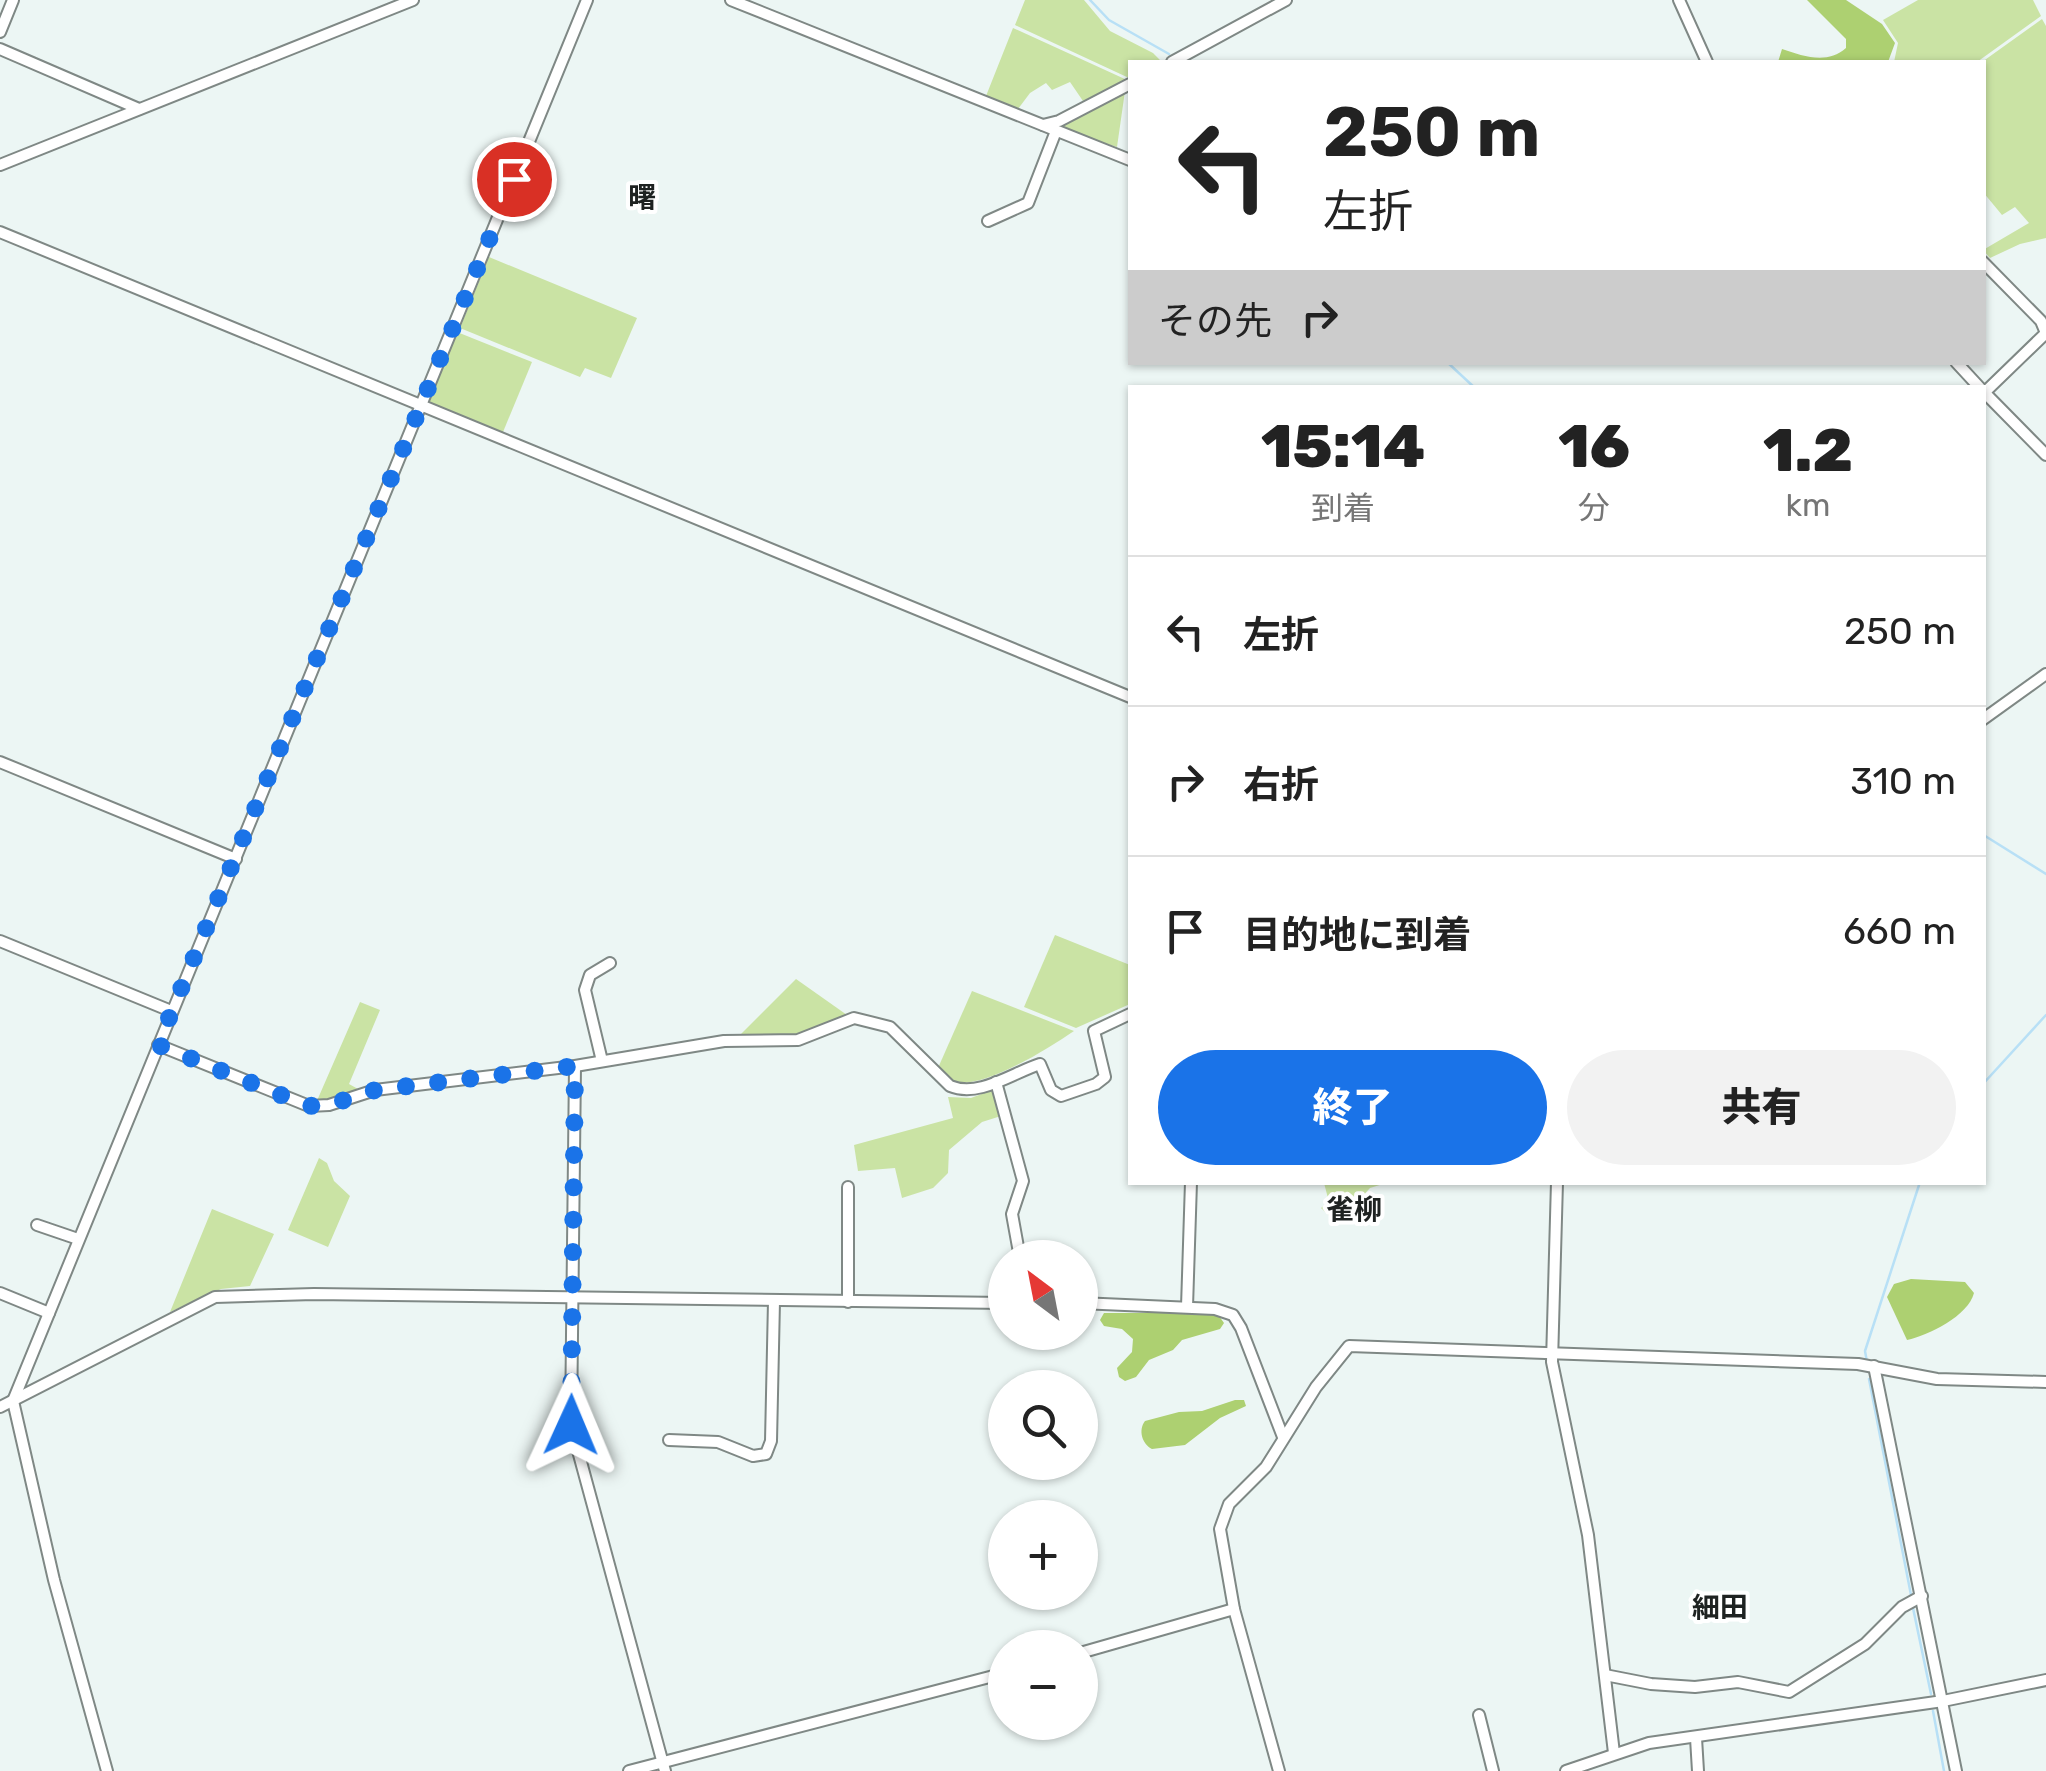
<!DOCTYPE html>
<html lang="ja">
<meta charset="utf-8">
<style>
body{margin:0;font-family:Rubik,"Noto Sans JP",sans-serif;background:#f2f2f2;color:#222;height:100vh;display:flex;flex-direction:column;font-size:38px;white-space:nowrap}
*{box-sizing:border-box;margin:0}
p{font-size:32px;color:#767676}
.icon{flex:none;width:55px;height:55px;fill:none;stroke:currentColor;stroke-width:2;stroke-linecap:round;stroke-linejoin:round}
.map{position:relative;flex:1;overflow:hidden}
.panel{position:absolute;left:1128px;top:385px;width:858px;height:800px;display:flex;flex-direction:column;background:#fff;border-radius:0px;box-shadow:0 2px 8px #0004}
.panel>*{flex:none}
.hud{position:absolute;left:1128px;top:60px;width:858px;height:305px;border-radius:0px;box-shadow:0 2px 8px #0004;background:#fff;color:#222;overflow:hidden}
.needle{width:65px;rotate:328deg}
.controls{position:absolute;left:988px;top:1240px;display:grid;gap:20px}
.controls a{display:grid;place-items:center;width:110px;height:110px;border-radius:50%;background:#fff;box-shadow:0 2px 8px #0004;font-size:50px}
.pin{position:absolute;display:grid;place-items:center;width:85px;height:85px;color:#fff;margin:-42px;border:5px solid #fff;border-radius:50%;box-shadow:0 2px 10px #0007}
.me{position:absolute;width:110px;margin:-55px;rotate:1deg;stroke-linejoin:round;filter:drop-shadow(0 0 8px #0008)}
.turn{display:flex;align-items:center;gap:35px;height:210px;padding:0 30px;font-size:45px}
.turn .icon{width:130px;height:130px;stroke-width:2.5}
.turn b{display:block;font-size:70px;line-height:85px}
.then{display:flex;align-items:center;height:95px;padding:0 30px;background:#0003;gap:20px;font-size:38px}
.eta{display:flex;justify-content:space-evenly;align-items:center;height:170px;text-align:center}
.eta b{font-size:60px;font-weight:800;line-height:70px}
.button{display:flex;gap:20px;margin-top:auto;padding:20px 30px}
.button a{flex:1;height:115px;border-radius:60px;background:#1a73e8;color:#fff;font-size:40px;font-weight:800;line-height:115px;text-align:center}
.button a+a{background:#f2f2f2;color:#222}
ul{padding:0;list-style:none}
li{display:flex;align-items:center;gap:30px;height:150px;padding:0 30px;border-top:2px solid #e0e0e0}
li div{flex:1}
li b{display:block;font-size:38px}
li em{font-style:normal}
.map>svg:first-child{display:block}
.green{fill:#cae3a4}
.forest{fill:#add071}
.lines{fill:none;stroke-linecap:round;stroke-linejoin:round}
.stream{stroke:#b8e0f6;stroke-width:2.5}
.minor-casing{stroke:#7f8885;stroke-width:14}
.minor{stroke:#fff;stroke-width:10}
.route{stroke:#1a73e8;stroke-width:18;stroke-dasharray:0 32.4}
.labels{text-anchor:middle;stroke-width:8;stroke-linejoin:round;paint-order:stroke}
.neighbourhood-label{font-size:28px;font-weight:bold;fill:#1e2221;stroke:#fff}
</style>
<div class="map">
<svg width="2046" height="1771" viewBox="0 0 2046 1771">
<rect width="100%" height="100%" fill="#ecf6f4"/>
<g class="green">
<polygon points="1025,0 1084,0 1110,31 1153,53 1162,62 1130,62 1129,78 1015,25"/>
<polygon points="1918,0 2033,0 2041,16 1977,62 1894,62 1898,43 1883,20"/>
<polygon points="2042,19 2046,26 2046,238 2020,244 1990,258 1983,250 2029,223 2015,207 2002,215 1983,192 1982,62"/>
<polygon points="1013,28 1127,80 1083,101 1070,82 1052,90 1046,83 1030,93 1018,109 986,96"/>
<polygon points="1125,91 1117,147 1063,130 1063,122"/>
<polygon points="489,257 637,318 611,378 585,368 580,377 460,328"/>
<polygon points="457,332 532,362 503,432 428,402"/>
<polygon points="1055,935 1130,965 1130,1004 1076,1028 1024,1007"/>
<polygon points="796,979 847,1015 790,1037 739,1036"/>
<path d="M972,991L1074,1031C1046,1050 990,1085 957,1083L938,1068Z"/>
<polygon points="360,1002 380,1010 349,1084 358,1089 316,1103"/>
<polygon points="995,1089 1001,1116 982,1122 949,1150 948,1173 933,1188 902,1198 895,1168 858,1171 854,1145 953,1118 948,1097 971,1098"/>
<polygon points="319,1158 327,1163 334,1181 350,1196 328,1247 288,1230"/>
<polygon points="1324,1183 1324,1182 1386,1183 1370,1188 1341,1220 1335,1221 1321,1208 1329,1202"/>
<polygon points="212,1209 274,1234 250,1286 221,1289 170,1312"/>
</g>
<g class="forest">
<path d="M1807,0H1846L1882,24L1895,43L1888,62H1778L1782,49C1803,56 1827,65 1846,48V39Z"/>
<path d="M1911,1279L1965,1282L1974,1293C1968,1316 1929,1335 1907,1340L1887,1297L1894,1284Z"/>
<polygon points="1104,1313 1208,1313 1219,1316 1224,1323 1220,1329 1182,1340 1173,1350 1149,1360 1136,1377 1125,1381 1119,1377 1117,1368 1132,1352 1133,1339 1122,1329 1104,1326 1100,1320"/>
<path d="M1235,1400H1244L1246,1406L1220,1418L1185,1445L1152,1449C1142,1444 1138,1430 1145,1421L1179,1412L1202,1411Z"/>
</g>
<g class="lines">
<g class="stream">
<polyline points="1090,0 1109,20 1169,54"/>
<polyline points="1447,362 1475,388"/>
<polyline points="1982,834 2046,874"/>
<polyline points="1982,1085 2046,1015"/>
<polyline points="1867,1362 1865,1351 1920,1182"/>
<polyline points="1869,1379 1911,1595"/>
<polyline points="1913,1608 1931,1694"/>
<polyline points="1933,1711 1944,1771"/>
</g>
<g class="minor-casing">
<g id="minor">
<polyline points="731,0 1130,160"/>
<polyline points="1679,0 1707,62"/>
<polyline points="0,32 13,0"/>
<polyline points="0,49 139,109"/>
<polyline points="1172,62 1286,0"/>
<polyline points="1043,125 1059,121 1130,84"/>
<polyline points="0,165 413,0"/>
<polyline points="988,221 1028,203 1056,131"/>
<polyline points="0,232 1130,697"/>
<polyline points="1982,261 2041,321 2046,333 1985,392"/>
<polyline points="1956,362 1980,388"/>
<polyline points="1982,390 2046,455"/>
<polyline points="1982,720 2046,674"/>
<polyline points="0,762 236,859"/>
<polyline points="0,941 171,1011"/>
<path d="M158,1045L309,1106L329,1105L375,1090L575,1066L724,1041L798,1040L854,1018L890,1027L950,1086C979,1098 1012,1073 1040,1064L1051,1090L1061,1096L1096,1084L1105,1077L1094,1031L1130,1014"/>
<polyline points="602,1061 585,990 590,975 610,963"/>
<polyline points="575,1066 571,1425 665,1771"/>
<polyline points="996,1082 1023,1181 1012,1214 1020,1258"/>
<polyline points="1557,1182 1552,1362 1588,1535 1614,1753"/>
<polyline points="848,1187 848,1302"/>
<polyline points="37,1225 78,1239"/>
<polyline points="0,1293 49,1313"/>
<polyline points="1080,1303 1215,1309 1233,1315 1241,1328 1283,1437"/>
<polyline points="1187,1307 1191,1182"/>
<polyline points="1874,1366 1956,1771"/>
<polyline points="0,1407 215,1297 314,1294 1005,1303"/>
<polyline points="669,1440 718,1442 753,1456 766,1454 771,1441 774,1301"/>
<polyline points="1080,1653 1234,1609"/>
<polyline points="1605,1675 1651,1684 1695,1687 1738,1682 1789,1692 1865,1644 1902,1607 1922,1596"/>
<polyline points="1479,1715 1493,1771"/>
<polyline points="1696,1738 1698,1771"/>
<polyline points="107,1771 54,1580 13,1401 587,0"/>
<polyline points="629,1771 1005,1673"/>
<polyline points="1279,1771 1234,1609 1220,1529 1229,1504 1266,1467 1316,1387 1349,1346 1858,1364 1937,1379 2046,1382"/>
<polyline points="1566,1771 1649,1743 1943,1701 2046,1680"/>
</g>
</g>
<use href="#minor" class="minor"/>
</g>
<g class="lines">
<polyline class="route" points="514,179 158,1045 308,1106 329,1105 375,1090 575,1066 571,1425"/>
</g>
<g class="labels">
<g class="neighbourhood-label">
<text x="642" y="207">曙</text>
<text x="1354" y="1219">雀柳</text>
<text x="1720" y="1617">細田</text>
</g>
</g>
</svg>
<div class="controls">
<a><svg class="needle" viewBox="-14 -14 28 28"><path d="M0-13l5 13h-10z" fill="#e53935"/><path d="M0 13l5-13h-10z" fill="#767676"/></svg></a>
<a><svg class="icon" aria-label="search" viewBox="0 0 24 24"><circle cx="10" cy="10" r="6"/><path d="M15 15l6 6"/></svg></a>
<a>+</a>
<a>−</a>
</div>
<div class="pin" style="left:514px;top:179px;background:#d93025"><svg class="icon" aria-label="arrive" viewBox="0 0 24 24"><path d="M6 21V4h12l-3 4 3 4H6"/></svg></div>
<svg class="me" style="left:571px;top:1425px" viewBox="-20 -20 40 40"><path d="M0-17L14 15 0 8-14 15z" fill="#1a73e8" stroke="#fff" stroke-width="4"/></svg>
<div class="hud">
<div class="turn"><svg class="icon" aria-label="left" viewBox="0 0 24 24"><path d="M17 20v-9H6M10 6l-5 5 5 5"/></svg><div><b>250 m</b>左折</div></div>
<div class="then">その先<svg class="icon" aria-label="right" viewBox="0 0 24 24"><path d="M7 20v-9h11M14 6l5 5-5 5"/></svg></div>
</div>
<section class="panel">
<div class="eta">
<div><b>15:14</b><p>到着</p></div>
<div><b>16</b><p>分</p></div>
<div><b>1.2</b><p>km</p></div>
</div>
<ul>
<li><svg class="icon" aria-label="left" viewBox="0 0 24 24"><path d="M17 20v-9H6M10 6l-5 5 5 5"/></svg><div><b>左折</b></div><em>250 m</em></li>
<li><svg class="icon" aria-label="right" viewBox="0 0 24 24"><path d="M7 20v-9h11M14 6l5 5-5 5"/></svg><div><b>右折</b></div><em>310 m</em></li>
<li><svg class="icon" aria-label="arrive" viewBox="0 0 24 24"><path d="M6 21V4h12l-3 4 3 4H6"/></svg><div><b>目的地に到着</b></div><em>660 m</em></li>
</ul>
<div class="button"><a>終了</a><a>共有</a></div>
</section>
</div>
